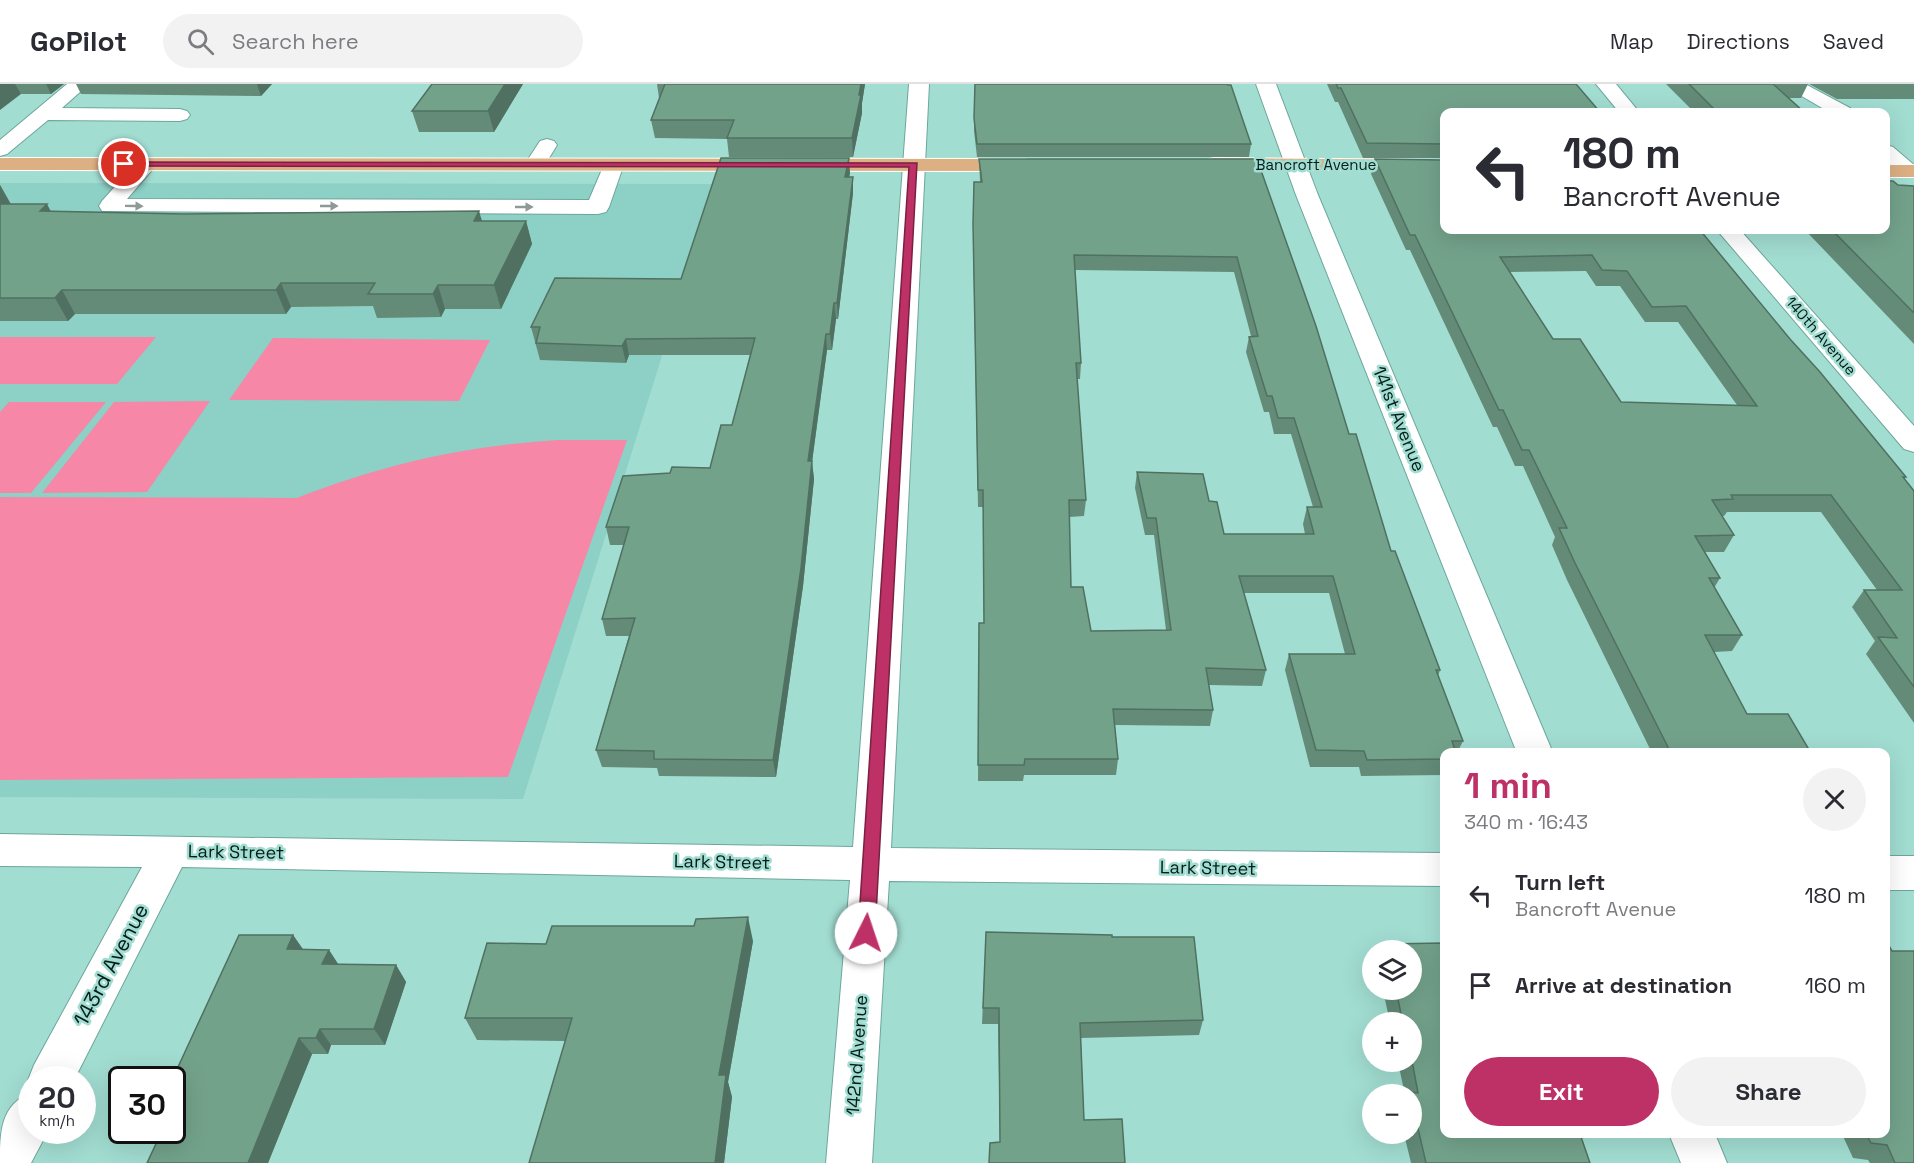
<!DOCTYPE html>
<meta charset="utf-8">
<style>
body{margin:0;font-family:"Space Grotesk",sans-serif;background:#f2f2f3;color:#2b2b33;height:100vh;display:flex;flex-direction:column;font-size:22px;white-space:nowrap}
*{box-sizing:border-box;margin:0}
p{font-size:20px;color:#7c7c81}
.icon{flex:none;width:33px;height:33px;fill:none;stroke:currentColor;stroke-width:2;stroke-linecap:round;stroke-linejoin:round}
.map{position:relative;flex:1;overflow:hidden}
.side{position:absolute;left:1440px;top:664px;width:450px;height:390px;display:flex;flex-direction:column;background:#fff;border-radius:12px;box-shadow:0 6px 24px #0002}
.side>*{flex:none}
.guide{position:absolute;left:1440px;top:24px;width:450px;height:126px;border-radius:12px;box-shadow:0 6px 24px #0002;background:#fff;color:#2b2b33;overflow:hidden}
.fabs{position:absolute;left:1362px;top:856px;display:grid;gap:12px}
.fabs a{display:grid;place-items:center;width:60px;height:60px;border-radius:50%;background:#fff;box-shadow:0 6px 24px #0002;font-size:30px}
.speed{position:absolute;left:18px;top:982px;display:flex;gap:12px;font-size:30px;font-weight:700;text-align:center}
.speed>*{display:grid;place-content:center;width:78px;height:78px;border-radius:50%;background:#fff;box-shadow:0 6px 24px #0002;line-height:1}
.speed small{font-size:15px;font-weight:400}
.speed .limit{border:3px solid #111;border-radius:9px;background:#fff;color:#111}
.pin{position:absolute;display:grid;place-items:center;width:51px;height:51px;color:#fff;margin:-26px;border:3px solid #fff;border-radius:50%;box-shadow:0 2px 6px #0007}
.me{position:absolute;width:66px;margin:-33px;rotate:4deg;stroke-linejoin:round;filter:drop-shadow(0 0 4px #0008)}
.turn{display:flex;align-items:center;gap:21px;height:126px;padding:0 24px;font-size:27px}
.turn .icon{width:78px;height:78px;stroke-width:2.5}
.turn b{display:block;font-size:42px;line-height:51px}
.round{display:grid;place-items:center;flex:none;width:63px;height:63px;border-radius:32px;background:#f2f2f3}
.head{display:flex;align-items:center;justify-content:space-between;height:102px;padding:0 24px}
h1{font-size:36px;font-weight:800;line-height:45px;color:#bd3166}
.action{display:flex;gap:12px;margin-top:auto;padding:12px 24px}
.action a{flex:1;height:69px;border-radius:36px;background:#bd3166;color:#fff;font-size:24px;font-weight:800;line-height:69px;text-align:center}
.action a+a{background:#f2f2f3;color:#2b2b33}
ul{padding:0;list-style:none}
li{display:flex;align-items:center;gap:18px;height:90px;padding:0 24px}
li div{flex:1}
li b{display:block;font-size:22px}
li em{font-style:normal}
header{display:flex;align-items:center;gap:36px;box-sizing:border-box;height:84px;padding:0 30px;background:#fff;border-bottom:2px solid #e1e1e2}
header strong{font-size:28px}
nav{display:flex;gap:33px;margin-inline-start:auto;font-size:21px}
.search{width:420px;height:54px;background:#f2f2f3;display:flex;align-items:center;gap:15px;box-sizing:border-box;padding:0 21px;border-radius:33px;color:#7c7c81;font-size:22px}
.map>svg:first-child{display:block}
.built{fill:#8dd0c5}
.green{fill:#f687a7}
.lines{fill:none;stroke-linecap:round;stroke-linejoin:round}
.minor-casing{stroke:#6da69c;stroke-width:2}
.major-casing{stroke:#fff;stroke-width:2}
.minor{fill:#fff;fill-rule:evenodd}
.major{fill:#dcb083;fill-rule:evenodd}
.wall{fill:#638b78;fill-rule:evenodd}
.shaded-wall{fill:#507161}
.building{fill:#73a28b;stroke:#507161;stroke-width:1.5;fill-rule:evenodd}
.oneway{fill:#8e9998}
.route{fill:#bd3166;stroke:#7b2042;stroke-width:1.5}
.labels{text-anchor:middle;stroke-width:5;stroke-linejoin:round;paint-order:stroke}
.far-street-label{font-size:15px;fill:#051c19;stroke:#a2ddd2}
.street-label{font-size:18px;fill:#051c19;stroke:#a2ddd2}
.near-street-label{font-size:21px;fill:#051c19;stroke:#a2ddd2}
</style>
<header>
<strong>GoPilot</strong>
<div class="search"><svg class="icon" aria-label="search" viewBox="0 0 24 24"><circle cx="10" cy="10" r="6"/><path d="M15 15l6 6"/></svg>Search here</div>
<nav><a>Map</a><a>Directions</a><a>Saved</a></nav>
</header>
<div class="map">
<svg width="1914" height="1079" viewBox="0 0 1914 1079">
<rect width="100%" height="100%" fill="#a2ddd2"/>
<polygon class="built" points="0,99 716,100 523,715 0,713"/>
<g class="green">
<polygon points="0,253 156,253 117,300 0,300"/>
<polygon points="273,254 490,256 459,317 229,316"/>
<polygon points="210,317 147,408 42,409 114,318"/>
<polygon points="9,318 106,318 31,409 0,409 0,328"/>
<path d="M558,356H627L508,693L0,696V413L297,414C384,380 465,362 558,356Z"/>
</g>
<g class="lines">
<g class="minor-casing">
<g id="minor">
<polygon points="67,0 89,0 62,24 180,25 187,27 190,31 187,35 180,37 48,36 7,70 0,72 0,56"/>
<polygon points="909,0 929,0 891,764 1444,769 1444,802 889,797 872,1079 826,1079 850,796 182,783 74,996 32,996 32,1005 28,996 34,981 142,783 0,782 0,750 853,763"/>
<polygon points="1256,0 1276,0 1318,111 1553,669 1517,669 1296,111"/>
<polygon points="1596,0 1616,0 1639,28 1619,28"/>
<polygon points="1781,0 1805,0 1850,24 1853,28 1829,28"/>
<polygon points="547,55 554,57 557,61 543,84 529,84 525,80 540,57"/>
<polygon points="1886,61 1893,63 1914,81 1914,92 1900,92 1886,78"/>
<polygon points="146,74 153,76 157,80 127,115 589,116 606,76 620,76 624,80 609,123 606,128 598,130 102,127 99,122 102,117 139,76"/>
<polygon points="1717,146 1740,146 1914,342 1914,368 1904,365"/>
<rect x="1886" y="772" width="28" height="34"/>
<path d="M32,1008V1047H48L31,1079H0C0,1048 0,1021 32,1008Z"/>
<polygon points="1669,1050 1715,1050 1727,1079 1681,1079"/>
</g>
</g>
<g class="major-casing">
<g id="major">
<polygon points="0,74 1024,75 1031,77 1035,81 1031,85 1024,87 0,86"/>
<polygon points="1214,74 1444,76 1444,88 1207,84 1203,80 1207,76"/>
<rect x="1886" y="81" width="28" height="12"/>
</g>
</g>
<use href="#minor" class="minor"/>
<use href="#major" class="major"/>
</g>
<g class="wall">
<polygon points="0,0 64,0 51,10 21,10"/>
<polygon points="76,0 272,0 261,12 81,10"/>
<polygon points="523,0 494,48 419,48 412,27"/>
<polygon points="657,0 865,0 862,19 862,29 853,73 729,73 727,55 655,54 651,36 659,14"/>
<polygon points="975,0 1251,60 1249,73 977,73 974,47"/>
<polygon points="1327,0 1576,0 1444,28 1444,74 1363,74 1338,18 1335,18"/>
<polygon points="1666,0 1808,0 1801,14 1789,14 1804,28 1694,28"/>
<polygon points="1809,0 1914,0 1914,15 1837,15"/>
<path d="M979,75H1257L1349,350L1391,467L1440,586L1438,592L1463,657L1457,669H1444V691L1361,692L1359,683H1310L1285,586L1289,570H1345L1329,509H1244L1266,586L1262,602L1209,601L1213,626L1210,642L1115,641L1118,675L1116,691H1024L1023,697H978L979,539H984L983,423H978L973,156L980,98ZM1075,186L1234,188L1251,252L1249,253L1246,268L1264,328H1269L1274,350H1291L1313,423H1307L1303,440L1305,450H1224L1209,417L1137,388L1135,404L1145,451H1154L1166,546L1091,547L1071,503L1069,433L1084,432L1086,416L1077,295H1080L1081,279Z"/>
<path d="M1375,75L1700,146L1790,255L1906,393L1904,395L1914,407V639L1866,570L1875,557L1852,523L1864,506H1877L1821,428H1727L1724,432H1722L1734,451L1724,468H1705L1720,494L1714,504L1742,551L1732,567L1714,568L1747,630L1811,669H1652L1567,496L1552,461L1555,453L1523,382H1515L1497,343H1493L1410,166H1406L1371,90ZM1586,187L1596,202H1620L1645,238H1678L1737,321L1621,318L1553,255L1510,188Z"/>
<polygon points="850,89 849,93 853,93 853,109 838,235 836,235 832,266 827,266 812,378 814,395 803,502 776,693 659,692 657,684 602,683 596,666 629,552 606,552 602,535 624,461 610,461 606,443 670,389 710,384 732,341 750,271 629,271 626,279 540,276 531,243 681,195"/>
<polygon points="0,101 11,120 51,127 482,137 526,137 532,160 501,225 445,225 441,233 377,234 373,222 291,223 286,230 75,230 68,237 0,237"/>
<polygon points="1898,101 1914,102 1914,260 1805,146 1886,146"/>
<polygon points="694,842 753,857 728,998 732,1013 724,1079 529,1079 565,957 477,956 465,934 546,860"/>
<polygon points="986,848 1112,853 1203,936 1199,951 1081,954 1084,1036 1000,1058 998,940 982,940"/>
<polygon points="293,851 303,866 329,866 338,880 396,881 406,898 385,961 331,961 328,970 312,970 268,1079 147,1079 159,1053 152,1047 172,1047 178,983"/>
<polygon points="1444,859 1444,1050 1580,1050 1590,1079 1411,1079 1404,1050 1412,1050 1412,1011 1405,1011 1398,978 1412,978 1412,939 1390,939 1383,906 1412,906 1412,867 1383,867 1386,860"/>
<polygon points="1842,1050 1886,1050 1914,1079 1870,1079 1868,1076 1853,1074"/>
</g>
<g class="shaded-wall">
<polygon points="0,0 15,0 21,10 0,26"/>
<polygon points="46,0 64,0 51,10"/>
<polygon points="257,0 272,0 261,12"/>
<polygon points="505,0 523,0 494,48 488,27"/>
<polygon points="861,0 865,0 862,19 862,29 853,73 852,54"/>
<polygon points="849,74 850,89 846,108 845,93"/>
<polygon points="853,93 853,109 838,235 837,219"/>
<polygon points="0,101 11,121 0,130"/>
<polygon points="47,120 59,143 40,127"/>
<polygon points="479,127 486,150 474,137"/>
<polygon points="526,137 532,160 501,225 494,201"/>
<polygon points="281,199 291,223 286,230 276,206"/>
<polygon points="438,201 445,225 441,233 433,210"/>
<polygon points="62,206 75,230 68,237 55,214"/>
<polygon points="834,219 836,235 832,266 830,250"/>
<polygon points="826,250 827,266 812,378 814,395 803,502 776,693 773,676 808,377"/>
<polygon points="626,255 629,271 626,279 622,262"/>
<polygon points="748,833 753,857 728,998 732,1013 724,1079 715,1079 719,991"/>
<polygon points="293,851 305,868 287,865"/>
<polygon points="329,866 340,883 322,880"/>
<polygon points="396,881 406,898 385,961 374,945"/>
<polygon points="320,945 331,961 328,970 316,954"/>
<polygon points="299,954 312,970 268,1079 248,1079"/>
</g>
<g class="building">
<polygon points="432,0 505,0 488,27 412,27"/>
<polygon points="665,0 861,0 859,11 861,11 852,54 727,54 734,36 651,36"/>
<polygon points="975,0 1227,0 1228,1 1231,1 1251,60 977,60 974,34"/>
<polygon points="1336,0 1576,0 1600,28 1444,28 1444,60 1367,59 1341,4 1338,4"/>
<polygon points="1689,0 1773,0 1804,28 1717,28"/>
<polygon points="721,74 849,74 845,93 853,93 837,219 834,219 830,250 826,250 808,377 812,377 801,484 773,676 654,675 654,667 596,666 635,534 602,535 629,443 606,443 623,392 670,389 672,383 710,384 721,341 732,341 755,254 626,255 622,262 536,259 540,243 531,243 555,194 681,195"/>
<path d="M979,75H1257L1316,242L1349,350H1356L1391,467H1395L1440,586H1436L1463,657H1452L1456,669H1444V675L1367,676L1364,667L1316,666L1289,570H1355L1333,492H1239L1266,586L1206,584L1213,626L1113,625L1118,675H1025L1024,681H978L979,539H984L983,406H978L973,140L974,98H982ZM1074,171L1237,173L1258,252L1249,253L1267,312H1272L1278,334H1294L1322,423H1307L1314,450H1224L1217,418L1209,417L1203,390L1137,388L1147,434H1156L1171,546L1091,547L1083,503H1071L1069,416H1086L1076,279H1081Z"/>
<path d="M1375,75L1444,76V146H1700L1790,255L1820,288L1906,393H1903L1914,407V603L1878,553L1897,554L1864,506H1902L1831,411H1731L1733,415L1712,416L1734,451L1695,452L1720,494H1709L1742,551H1705L1747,630H1788L1811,669H1671L1575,479L1559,444H1567L1529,366H1522L1503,326H1499L1415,151H1410ZM1592,171L1602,186L1627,187L1652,223L1686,222L1757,322L1621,318L1580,255H1553L1500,173Z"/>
<polygon points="1886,97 1893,97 1898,101 1914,102 1914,229 1832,146 1886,146"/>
<polygon points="0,120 47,120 40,127 184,130 479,127 474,137 526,137 494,201 438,201 433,210 368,210 375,199 281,199 276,206 62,206 55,214 0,214"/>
<polygon points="748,833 719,991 726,991 715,1079 529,1079 572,934 465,934 487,859 546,860 552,842 694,842 696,835"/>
<polygon points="986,848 1112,851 1112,853 1194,853 1203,936 1080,939 1084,1036 1122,1035 1125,1079 989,1079 990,1059 1000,1058 999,924 983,924"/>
<polygon points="239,851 293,851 287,865 329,866 322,880 396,881 374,945 320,945 316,954 299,954 248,1079 147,1079 162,1047 172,1047 172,996 165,996 172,983 178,983"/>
<polygon points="1886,858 1887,858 1892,867 1914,867 1914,1079 1895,1079 1887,1061 1871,1059 1866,1050 1886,1050"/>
<polygon points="1444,859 1444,1050 1580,1050 1590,1079 1426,1079 1412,1019 1412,1011 1410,1011 1409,1008 1418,1009 1412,977 1412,939 1403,939 1396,906 1412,906 1412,867 1388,867 1386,860"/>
</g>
<defs><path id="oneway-solid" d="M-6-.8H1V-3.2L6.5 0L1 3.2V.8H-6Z" transform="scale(1.5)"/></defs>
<g class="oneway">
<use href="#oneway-solid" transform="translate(134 122) rotate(1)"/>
<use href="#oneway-solid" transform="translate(329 122)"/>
<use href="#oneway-solid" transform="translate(524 123)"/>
</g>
<polygon class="route" points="121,78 917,79 875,849 872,854 866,856 860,854 858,849 909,83 124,82 121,82"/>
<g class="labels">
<g class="far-street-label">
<text x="1316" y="86">Bancroft Avenue</text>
<text transform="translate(1821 252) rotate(49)" y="5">140th Avenue</text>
</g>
<g class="street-label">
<text transform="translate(1399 335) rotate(68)" y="6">141st Avenue</text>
<text transform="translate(236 768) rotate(1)" y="6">Lark Street</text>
<text transform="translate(722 778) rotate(1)" y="6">Lark Street</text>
<text transform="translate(1208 784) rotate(1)" y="6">Lark Street</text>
<text transform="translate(857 971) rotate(-86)" y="6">142nd Avenue</text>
</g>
<g class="near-street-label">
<text transform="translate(111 881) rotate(-62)" y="7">143rd Avenue</text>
</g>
</g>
</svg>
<div class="fabs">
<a><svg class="icon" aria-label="layers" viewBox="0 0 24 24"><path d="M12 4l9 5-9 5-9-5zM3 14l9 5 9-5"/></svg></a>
<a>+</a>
<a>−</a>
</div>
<div class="speed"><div>20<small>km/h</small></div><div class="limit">30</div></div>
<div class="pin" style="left:124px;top:80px;background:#d93025"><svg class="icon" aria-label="arrive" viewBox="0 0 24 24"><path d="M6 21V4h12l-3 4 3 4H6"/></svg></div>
<svg class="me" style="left:866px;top:849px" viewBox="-20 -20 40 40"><circle r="19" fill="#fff"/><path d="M0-13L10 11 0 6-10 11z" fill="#bd3166"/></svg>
<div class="guide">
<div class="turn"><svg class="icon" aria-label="left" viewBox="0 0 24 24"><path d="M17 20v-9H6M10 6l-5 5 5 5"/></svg><div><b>180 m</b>Bancroft Avenue</div></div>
</div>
<section class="side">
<div class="head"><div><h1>1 min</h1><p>340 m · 16:43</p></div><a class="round"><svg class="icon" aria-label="close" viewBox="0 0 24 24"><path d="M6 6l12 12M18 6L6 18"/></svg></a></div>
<ul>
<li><svg class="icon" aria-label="left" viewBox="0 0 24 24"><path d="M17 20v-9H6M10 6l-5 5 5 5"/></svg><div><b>Turn left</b><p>Bancroft Avenue</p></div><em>180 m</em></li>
<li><svg class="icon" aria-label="arrive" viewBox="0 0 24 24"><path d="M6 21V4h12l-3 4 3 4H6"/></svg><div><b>Arrive at destination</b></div><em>160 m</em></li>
</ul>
<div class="action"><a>Exit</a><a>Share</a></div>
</section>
</div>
